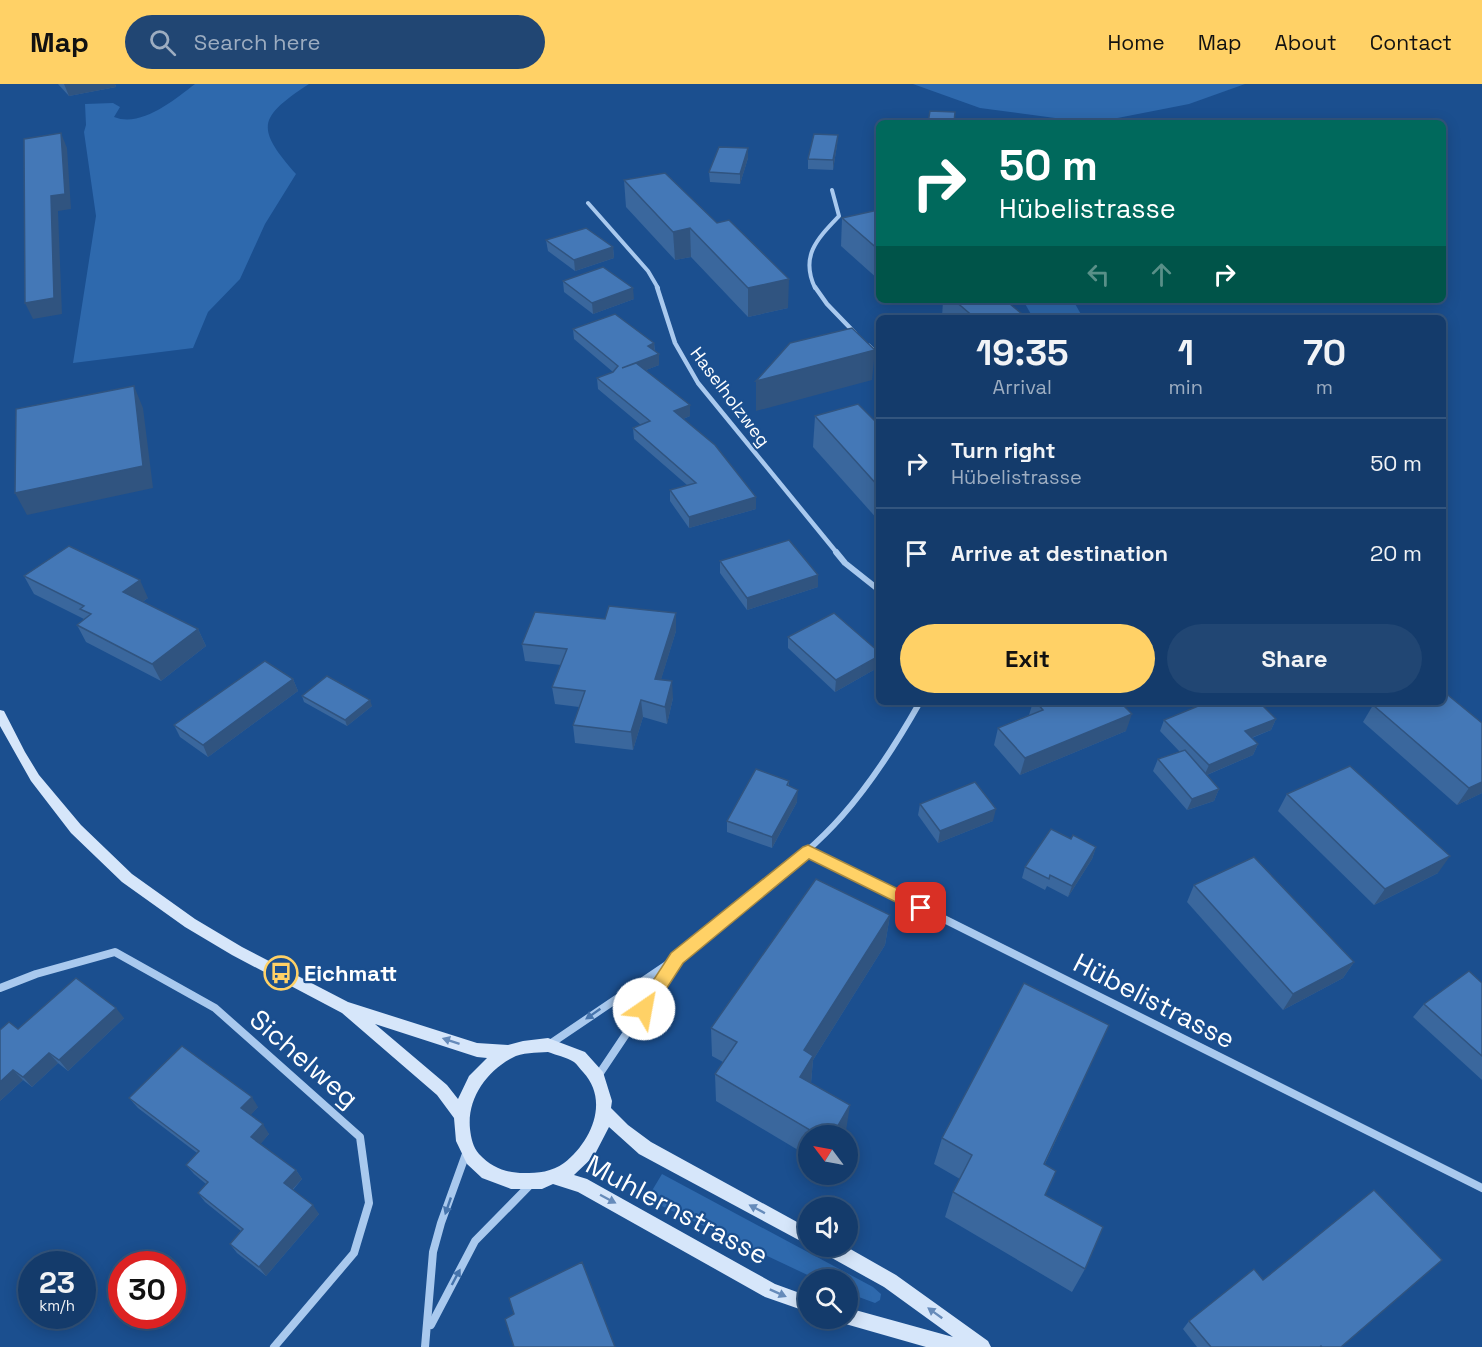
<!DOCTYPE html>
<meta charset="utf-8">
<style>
body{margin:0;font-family:"Space Grotesk",sans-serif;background:#214673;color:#f1f3f6;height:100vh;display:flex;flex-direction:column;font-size:22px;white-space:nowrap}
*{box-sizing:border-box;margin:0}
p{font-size:20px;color:#9dadc1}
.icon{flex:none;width:33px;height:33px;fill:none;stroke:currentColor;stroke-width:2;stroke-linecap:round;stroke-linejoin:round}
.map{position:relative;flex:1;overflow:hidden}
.panel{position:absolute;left:876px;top:231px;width:570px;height:390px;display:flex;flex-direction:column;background:#143b6b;border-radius:9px;box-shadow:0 3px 15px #0003,0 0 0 2px #33557e}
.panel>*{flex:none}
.banner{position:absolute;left:876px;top:36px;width:570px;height:183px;border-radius:9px;box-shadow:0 3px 15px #0003,0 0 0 2px #33557e;background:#00695c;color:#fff;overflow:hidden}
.needle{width:39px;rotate:302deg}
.controls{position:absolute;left:798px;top:1041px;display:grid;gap:12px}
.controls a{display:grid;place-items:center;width:60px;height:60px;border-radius:50%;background:#143b6b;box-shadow:0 3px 15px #0003,0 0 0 2px #33557e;font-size:30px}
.speed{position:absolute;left:18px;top:1167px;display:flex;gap:12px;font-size:30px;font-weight:700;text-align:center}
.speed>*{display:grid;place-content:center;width:78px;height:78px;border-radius:50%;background:#143b6b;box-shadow:0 3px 15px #0003,0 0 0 2px #33557e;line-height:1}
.speed small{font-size:15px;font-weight:400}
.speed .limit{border:9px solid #d22;background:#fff;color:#111}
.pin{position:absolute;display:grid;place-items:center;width:51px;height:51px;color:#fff;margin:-26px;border-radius:12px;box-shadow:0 3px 9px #0006}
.me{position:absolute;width:66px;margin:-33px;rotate:33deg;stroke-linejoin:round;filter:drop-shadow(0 0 4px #0008)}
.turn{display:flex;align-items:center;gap:21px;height:126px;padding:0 24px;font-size:27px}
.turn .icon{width:78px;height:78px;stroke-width:2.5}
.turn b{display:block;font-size:42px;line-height:51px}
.lanes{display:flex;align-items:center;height:57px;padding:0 24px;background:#0003;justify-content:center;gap:30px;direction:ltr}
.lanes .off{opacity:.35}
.eta{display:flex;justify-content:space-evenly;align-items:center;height:102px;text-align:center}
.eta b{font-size:36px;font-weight:800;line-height:42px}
.button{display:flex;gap:12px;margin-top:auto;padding:12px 24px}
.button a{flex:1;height:69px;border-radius:36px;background:#ffd166;color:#111;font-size:24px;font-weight:800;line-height:69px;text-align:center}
.button a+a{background:#214673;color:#f1f3f6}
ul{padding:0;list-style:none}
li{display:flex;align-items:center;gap:18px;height:90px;padding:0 24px;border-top:2px solid #33557e}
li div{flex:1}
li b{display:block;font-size:22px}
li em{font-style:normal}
header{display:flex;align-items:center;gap:36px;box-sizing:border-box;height:84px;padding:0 30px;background:#ffd166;color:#111}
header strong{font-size:28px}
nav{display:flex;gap:33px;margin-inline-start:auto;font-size:21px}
.search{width:420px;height:54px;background:#214673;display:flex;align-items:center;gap:15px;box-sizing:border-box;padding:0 21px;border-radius:33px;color:#9dadc1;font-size:22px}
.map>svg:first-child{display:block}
.green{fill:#2e69ad}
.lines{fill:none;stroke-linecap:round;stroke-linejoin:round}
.street-far3{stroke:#a9c9ee;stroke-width:4}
.street-far2{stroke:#a9c9ee;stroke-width:4.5}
.street-far1{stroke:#a9c9ee;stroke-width:6}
.street{stroke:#a9c9ee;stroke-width:8}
.secondary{fill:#d6e6fa;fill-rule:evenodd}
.wall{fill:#3a679d}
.shaded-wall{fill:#305480}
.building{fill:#4478b7;stroke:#305480;stroke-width:1.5}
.oneway{fill:#4674ac}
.oneway2{fill:#668bba}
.route{fill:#ffd166;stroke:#a68842;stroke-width:1.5}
.labels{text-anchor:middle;stroke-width:4.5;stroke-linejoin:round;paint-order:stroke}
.far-street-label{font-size:18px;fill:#fff;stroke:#1b4f8f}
.poi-label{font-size:22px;font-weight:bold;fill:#fff;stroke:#1b4f8f;text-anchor:start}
.near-street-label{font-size:27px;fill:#fff;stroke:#1b4f8f}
</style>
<header>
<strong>Map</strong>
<div class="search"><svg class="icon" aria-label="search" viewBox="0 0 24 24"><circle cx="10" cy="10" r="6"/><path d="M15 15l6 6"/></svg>Search here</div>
<nav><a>Home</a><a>Map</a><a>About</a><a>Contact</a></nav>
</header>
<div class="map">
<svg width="1482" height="1263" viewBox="0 0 1482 1263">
<rect width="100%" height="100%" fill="#1b4f8f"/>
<g class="green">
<path d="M195,0H309C257,34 256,44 296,90L265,140L240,195L208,228L193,264L73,279L96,132L84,48L86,41L85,20L113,19L120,23L114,33C141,44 174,16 195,0Z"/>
<polygon points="913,0 1245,0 1189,20 1092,39 980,24"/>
<polygon points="1023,216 1073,216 1083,234 1033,234"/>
<polygon points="662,1090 873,1203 881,1210 880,1216 875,1219 848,1209 848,1196 816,1195 647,1115"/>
</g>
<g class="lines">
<g class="street-far3">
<polyline points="588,119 648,187 658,204"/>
<path d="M815,204C800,172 817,155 839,132L832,106"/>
</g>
<g class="street-far2">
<polyline points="657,203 675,259 698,299 837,469"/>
<polyline points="815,203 827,220 855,249"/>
<polyline points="869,262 879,272"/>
</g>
<g class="street-far1">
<polyline points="836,468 845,479 879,506"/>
<polyline points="808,767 903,814"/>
<path d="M750,814C782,788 815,763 842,732C872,698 898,657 920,618"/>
</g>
<g class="street">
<polyline points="900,813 1482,1104"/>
<polyline points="0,904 36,890 115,868 215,924 360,1053 369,1119 354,1169 274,1263"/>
<polyline points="550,960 677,874 752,813"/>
<polyline points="598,992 675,877"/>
<polyline points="431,1241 475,1157 532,1099"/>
<polyline points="425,1263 433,1168 441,1139 467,1067"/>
</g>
<g class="secondary">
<path d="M0,626L4,627L25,668L39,691L81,741L132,790L195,835L242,863L348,918L477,959L508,961L523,957L548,954L585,968L603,988L612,1017L611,1024L628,1041L651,1058L808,1144V1161L639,1070L609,1043L594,1072L574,1091L587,1095L775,1200L808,1212V1228L765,1213L578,1108L553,1100L542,1105H511L482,1094L467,1080L456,1057L454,1034L437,1011L342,929L232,871L185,843L122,798L71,749L31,697L0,642ZM375,940L477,973L487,974L469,992L458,1015L447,1001ZM548,968C556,971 566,973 574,978C577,980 580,985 583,988C610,1017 591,1058 564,1079C552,1088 538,1089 524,1089C507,1089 492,1084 479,1070C473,1063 471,1054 470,1045C467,1015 486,988 512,974C522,968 536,969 548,968Z"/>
<polygon points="819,1162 845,1162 896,1191 988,1257 991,1263 926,1263 842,1239 840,1234 848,1234 848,1224 953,1253 884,1203 821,1168"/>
</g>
</g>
<g class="wall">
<polygon points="58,0 115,0 116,3 69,12"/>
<polygon points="838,51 837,61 833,86 808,85 808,75"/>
<polygon points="748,64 748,74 740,100 710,98 709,88"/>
<polygon points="665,89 788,224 748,233 691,173 675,176 626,123 624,96"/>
<polygon points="879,127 879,196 841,162 842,134"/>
<polygon points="546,156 613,163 614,174 575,187 548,167"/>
<polygon points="563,197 634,215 593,230 564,208"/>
<polygon points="901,216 927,216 907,221"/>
<polygon points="943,216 1005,216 1027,234 942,234"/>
<polygon points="573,245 654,259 655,267 659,281 646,286 690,332 683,335 756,425 689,444 670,417 670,406 687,401 634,355 633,344 641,341 598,305 597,294 613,288 574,255"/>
<polygon points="815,332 879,341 879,437 813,363"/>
<polygon points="720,477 818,503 747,526 720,489"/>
<polygon points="24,492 148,514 142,518 198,545 206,562 161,597 86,558 77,541 84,535 34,510"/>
<polygon points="676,529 676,547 661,595 673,614 667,640 643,633 633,666 575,659 573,641 579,623 555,620 552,603 561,581 525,577 522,560 605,535"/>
<polygon points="788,553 879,568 879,583 835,608 788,564"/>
<polygon points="293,595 298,607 208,673 180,653 174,641"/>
<polygon points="302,612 372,622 347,642 304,618"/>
<polygon points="1033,618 1120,618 1126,647 1020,691 994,661 998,644 1029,631"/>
<polygon points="1373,621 1482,709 1457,721 1363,638"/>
<polygon points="1276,635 1271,646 1252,654 1258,660 1253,671 1207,691 1219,705 1214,717 1187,726 1153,687 1158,675 1180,668 1160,647 1164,636"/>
<polygon points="789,697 789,702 797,718 772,764 727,748 727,737"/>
<polygon points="1287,710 1438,789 1374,821 1278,727"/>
<polygon points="920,720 993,737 938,759 918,731"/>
<polygon points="1071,755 1096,763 1092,775 1068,813 1047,802 1045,806 1022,794 1025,783"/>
<polygon points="1194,801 1354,878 1343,894 1283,926 1187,818"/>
<polygon points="890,831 885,861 813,976 811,999 846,1047 843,1052 808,1052 808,1072 716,1017 715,990 723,978 712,972 711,944"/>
<polygon points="1482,899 1482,996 1413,933 1424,920"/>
<polygon points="124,934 68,987 58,979 32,1003 23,996 0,1017 18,945"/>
<polygon points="1096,969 1045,1080 1045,1111 1085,1185 1072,1208 945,1133 953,1108 960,1095 934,1080 942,1054"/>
<polygon points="129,1014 258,1023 250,1031 269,1050 260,1060 296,1086 302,1095 293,1106 319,1130 266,1192 237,1169 230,1160 241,1147 205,1118 198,1109 206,1100 194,1090 186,1081 197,1069 138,1024"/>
<polygon points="1263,1196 1341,1263 1197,1263 1183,1245 1189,1237"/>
</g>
<g class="shaded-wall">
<polygon points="64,0 115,0 116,3 69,12"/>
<polygon points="61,49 67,64 71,125 58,127 62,230 33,235 25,219 51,112"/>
<polygon points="838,51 837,61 833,86 833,76"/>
<polygon points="748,64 748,74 740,100 740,90"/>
<polygon points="690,144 691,173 675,176 673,148"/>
<polygon points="613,163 614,174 575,187 574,176"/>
<polygon points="789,195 788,224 748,233 748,204"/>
<polygon points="633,204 634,215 593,230 592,219"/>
<polygon points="907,216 927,216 907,221"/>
<polygon points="654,259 655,270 648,262"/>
<polygon points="875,266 872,296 756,327 756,297"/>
<polygon points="659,270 659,281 623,295 622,284"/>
<polygon points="134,302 143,324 153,404 27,431 15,409"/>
<polygon points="690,321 690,332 675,338 674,327"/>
<polygon points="756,413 756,425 689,444 689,433"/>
<polygon points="818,491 818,503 747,526 747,514"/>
<polygon points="140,496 148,514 132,525 123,508"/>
<polygon points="676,529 676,547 656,612 655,595"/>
<polygon points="198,545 206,562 161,597 152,580"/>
<polygon points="879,572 879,583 835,608 836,596"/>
<polygon points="293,595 298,607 208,673 203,661"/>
<polygon points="672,597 673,614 667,640 665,623"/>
<polygon points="370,616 372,622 347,642 345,636"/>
<polygon points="641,616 643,633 633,666 631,648"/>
<polygon points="1132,630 1126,647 1020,691 1025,674"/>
<polygon points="1276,635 1271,646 1240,658 1245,647"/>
<polygon points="1258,660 1253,671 1204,692 1209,681"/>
<polygon points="1482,698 1482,709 1457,721 1469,704"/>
<polygon points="1219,705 1214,717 1187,726 1192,715"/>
<polygon points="798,706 797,718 772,764 772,753"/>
<polygon points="996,725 993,737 938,759 940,747"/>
<polygon points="1096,763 1092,775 1068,813 1072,802"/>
<polygon points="1450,772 1438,789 1374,821 1385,805"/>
<polygon points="890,831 885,861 813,976 811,999 800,993 804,966"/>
<polygon points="1354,878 1343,894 1283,926 1293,910"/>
<polygon points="116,924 124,934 68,987 59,976"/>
<polygon points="49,969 58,979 32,1003 23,993"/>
<polygon points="13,986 23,996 0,1017 0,998"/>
<polygon points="252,1013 258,1023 248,1034 241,1024"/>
<polygon points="850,1021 846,1047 843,1052 832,1052"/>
<polygon points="263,1040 269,1050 258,1063 251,1053"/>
<polygon points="296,1086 302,1095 290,1108 284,1099"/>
<polygon points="313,1121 319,1130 266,1192 259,1183"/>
</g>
<g class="building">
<polygon points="930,27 955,28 954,39 928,39"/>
<polygon points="61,49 65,110 51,112 54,214 25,219 24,55"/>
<polygon points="814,50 838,51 833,76 808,75"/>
<polygon points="719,63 748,64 740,90 709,88"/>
<polygon points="665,89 717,139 729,136 789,195 748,204 690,144 673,148 624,96"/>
<polygon points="878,126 879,127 879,166 842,134"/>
<polygon points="586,144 613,163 574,176 546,156"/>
<polygon points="603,183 633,204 592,219 563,197"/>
<polygon points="954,216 1005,216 1027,234 975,234"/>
<polygon points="615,230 654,259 648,262 659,270 622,284 636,279 690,321 674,327 715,361 756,413 689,433 670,406 696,399 633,344 650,337 597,294 613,288 618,282 573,245"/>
<polygon points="852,244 875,266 756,297 790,259"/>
<polygon points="134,302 143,382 15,409 16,325"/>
<polygon points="858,320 879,341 879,403 815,332"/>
<polygon points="789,456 818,491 747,514 720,477"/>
<polygon points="69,462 140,496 123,508 198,545 152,580 77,541 91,530 80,525 84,522 24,492"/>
<polygon points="609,522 676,529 655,595 672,597 665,623 641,616 631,648 573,641 585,607 552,603 567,565 522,560 535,528 605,535"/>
<polygon points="834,529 879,568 879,572 836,596 788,553"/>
<polygon points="265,577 293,595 203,661 174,641"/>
<polygon points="327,592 370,616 345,636 302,612"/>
<polygon points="1443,607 1482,639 1482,698 1469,704 1373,621 1380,618 1443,618"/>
<polygon points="1036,618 1120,618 1132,630 1025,674 998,644 1043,626"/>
<polygon points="1208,618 1259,618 1276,635 1245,647 1258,660 1209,681 1164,636"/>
<polygon points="1185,666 1219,705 1192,715 1158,675"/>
<polygon points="1350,682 1450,772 1385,805 1287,710"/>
<polygon points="756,685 789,697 787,701 798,706 772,753 727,737"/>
<polygon points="975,698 996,725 940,747 920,720"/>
<polygon points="1051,745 1071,755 1073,751 1096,763 1072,802 1050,791 1049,795 1025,783"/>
<polygon points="1254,773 1354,878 1293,910 1194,801"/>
<polygon points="816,795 890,831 804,966 813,972 800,993 850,1021 832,1052 820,1052 715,990 737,958 711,944"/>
<polygon points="1469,887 1482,899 1482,972 1424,920"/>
<polygon points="76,894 116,924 59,976 49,969 23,993 13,986 0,998 0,946 9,938 18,945"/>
<polygon points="1024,899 1109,941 1044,1080 1056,1087 1045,1111 1103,1143 1085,1185 953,1108 972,1071 942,1054"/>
<polygon points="182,962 252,1013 241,1024 263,1040 251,1053 296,1086 284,1099 313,1121 259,1183 230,1160 243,1145 198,1109 208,1098 186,1081 199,1067 129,1014"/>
<polygon points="1374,1106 1442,1176 1341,1263 1322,1263 1321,1262 1320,1263 1211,1263 1189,1237 1254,1185 1263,1196"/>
<polygon points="582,1178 615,1263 514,1263 505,1235 514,1230 509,1214"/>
</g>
<defs><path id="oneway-solid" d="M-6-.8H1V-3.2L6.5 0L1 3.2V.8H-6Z" transform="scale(1.5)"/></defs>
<g class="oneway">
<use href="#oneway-solid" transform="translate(593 930) rotate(145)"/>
<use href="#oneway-solid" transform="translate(448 1122) rotate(109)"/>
<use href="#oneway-solid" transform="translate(456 1193) rotate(-62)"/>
</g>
<g class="oneway2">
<use href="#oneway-solid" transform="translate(451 957) rotate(-162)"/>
<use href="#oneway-solid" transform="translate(608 1115) rotate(28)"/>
<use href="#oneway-solid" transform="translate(757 1125) rotate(-152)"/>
<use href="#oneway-solid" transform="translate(778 1209) rotate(24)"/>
<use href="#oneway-solid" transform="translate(935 1229) rotate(-144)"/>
</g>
<polygon class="route" points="808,761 927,819 929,824 927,828 921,830 916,828 809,775 683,879 650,930 644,933 638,930 635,925 638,920 671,869 803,763"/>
<defs>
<g id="bus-ring" transform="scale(1.725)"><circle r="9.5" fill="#1b4f8f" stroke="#ffd166" stroke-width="1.5"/><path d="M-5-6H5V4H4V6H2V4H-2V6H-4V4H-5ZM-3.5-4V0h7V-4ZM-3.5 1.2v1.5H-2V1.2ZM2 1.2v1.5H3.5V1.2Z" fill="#ffd166"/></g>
</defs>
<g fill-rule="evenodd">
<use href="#bus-ring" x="281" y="889"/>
</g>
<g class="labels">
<g class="far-street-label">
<text transform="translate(730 313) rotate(53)" y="6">Haselholzweg</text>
</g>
<g class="poi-label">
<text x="304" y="897">Eichmatt</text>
</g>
<g class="near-street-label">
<text transform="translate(1154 917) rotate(27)" y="9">Hübelistrasse</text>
<text transform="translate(304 975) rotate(41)" y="9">Sichelweg</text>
<text transform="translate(677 1126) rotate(28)" y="9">Muhlernstrasse</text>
</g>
</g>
</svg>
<div class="controls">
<a><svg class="needle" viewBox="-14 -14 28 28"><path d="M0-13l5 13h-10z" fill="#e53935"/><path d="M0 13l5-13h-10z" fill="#9dadc1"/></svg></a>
<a><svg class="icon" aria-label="sound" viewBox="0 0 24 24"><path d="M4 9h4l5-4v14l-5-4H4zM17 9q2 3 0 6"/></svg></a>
<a><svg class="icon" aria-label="search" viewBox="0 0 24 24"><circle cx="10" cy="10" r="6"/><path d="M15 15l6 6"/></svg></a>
</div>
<div class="speed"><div>23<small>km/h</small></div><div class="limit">30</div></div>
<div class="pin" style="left:921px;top:824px;background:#d93025"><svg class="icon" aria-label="arrive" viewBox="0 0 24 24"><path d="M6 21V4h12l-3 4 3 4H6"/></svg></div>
<svg class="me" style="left:644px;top:925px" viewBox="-20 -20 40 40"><circle r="19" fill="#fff"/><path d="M0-13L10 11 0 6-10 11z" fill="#ffd166"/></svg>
<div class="banner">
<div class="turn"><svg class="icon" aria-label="right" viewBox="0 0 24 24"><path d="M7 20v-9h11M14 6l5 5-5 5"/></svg><div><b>50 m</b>Hübelistrasse</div></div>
<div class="lanes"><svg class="icon off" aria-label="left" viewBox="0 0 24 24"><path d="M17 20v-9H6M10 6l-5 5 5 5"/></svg><svg class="icon off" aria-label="ahead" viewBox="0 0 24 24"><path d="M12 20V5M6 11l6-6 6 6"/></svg><svg class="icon" aria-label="right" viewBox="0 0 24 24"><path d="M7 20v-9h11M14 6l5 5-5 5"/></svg></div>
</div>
<section class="panel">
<div class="eta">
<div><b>19:35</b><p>Arrival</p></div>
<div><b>1</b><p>min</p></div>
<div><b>70</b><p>m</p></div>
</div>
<ul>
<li><svg class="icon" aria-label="right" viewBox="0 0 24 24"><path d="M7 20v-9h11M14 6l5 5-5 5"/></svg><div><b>Turn right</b><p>Hübelistrasse</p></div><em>50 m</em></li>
<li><svg class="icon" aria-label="arrive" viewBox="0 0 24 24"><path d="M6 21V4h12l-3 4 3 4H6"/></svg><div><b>Arrive at destination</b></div><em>20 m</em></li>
</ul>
<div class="button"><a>Exit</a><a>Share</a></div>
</section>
</div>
